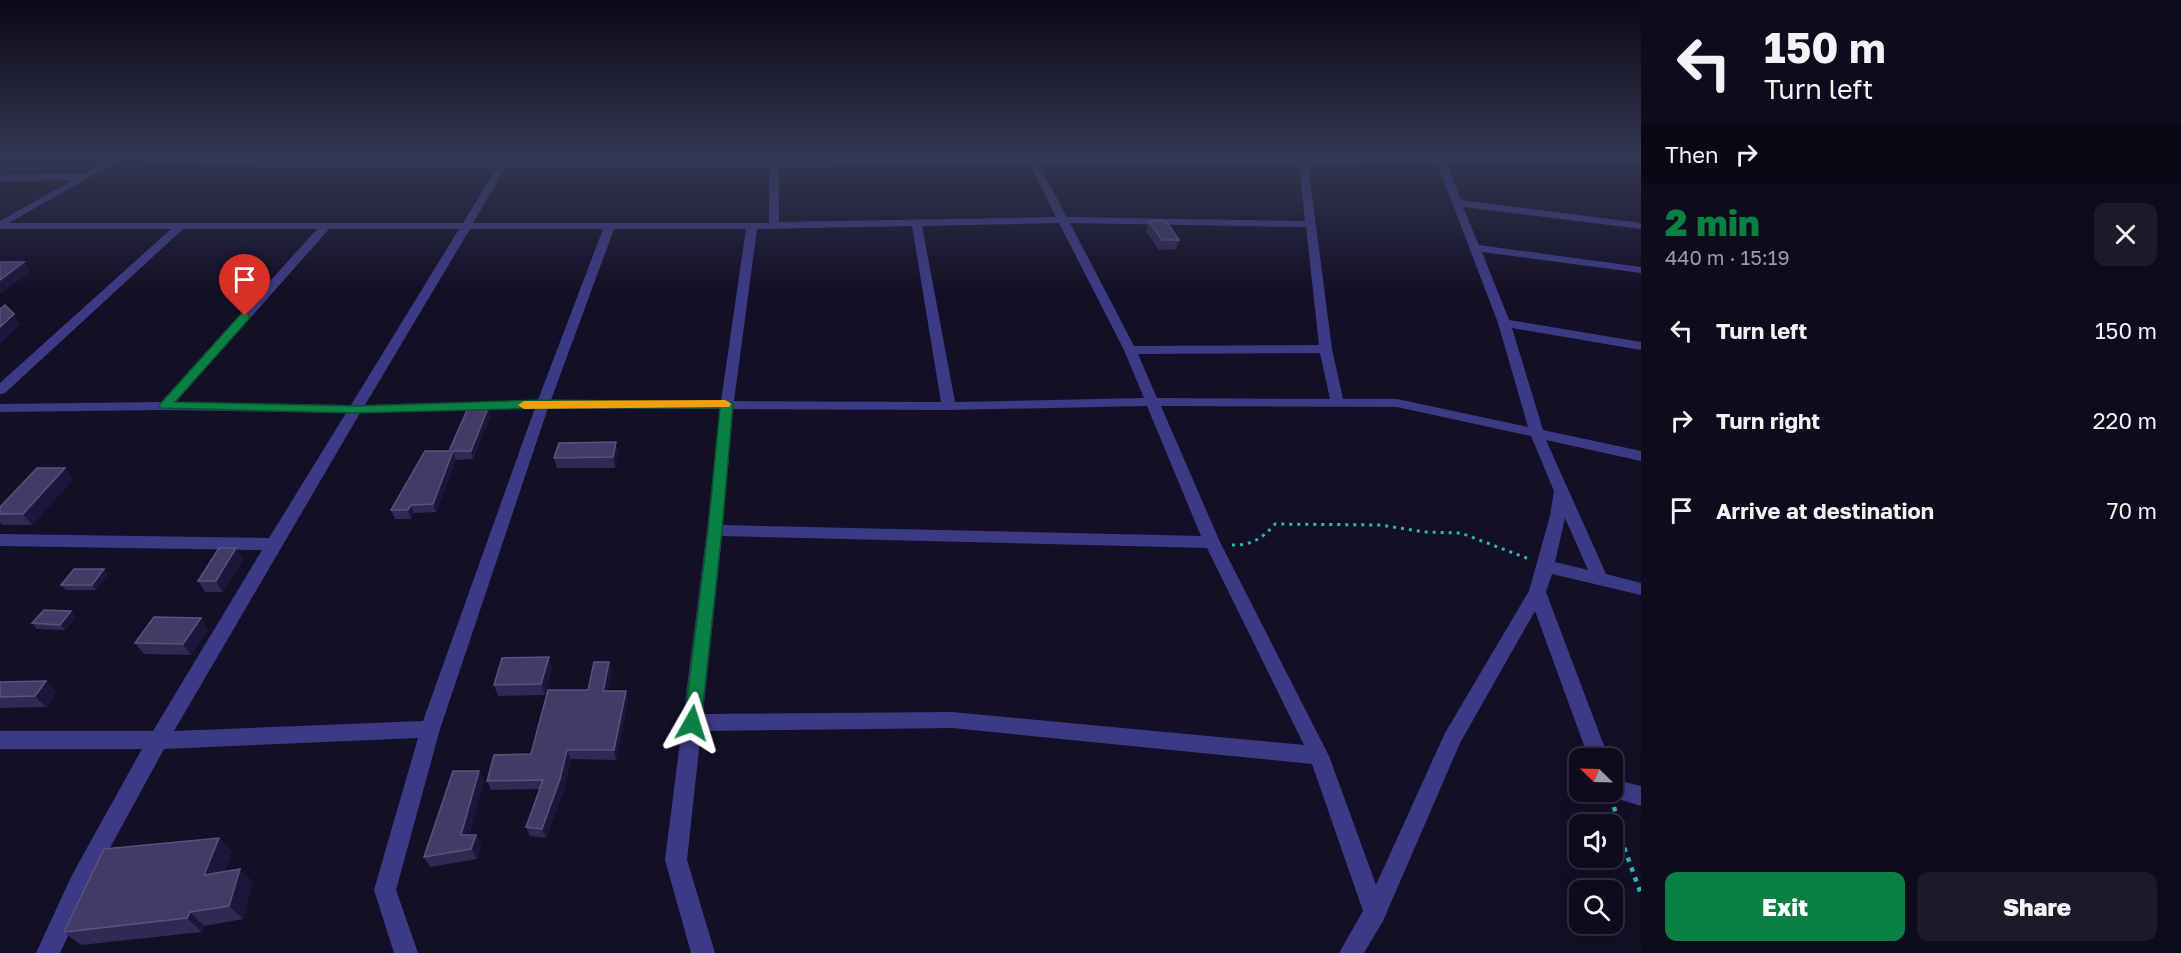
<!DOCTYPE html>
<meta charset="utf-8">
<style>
body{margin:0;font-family:"Golos Text",sans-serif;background:#1c1929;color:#f1f3f6;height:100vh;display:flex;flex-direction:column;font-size:22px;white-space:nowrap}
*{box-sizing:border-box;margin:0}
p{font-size:20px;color:#9b9ba3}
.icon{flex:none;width:33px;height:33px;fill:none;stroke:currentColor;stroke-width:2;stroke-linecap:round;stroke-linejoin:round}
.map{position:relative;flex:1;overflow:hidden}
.panel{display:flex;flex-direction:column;background:#0e0b1c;width:540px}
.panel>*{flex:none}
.guide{background:#0e0b1c;color:#f1f3f6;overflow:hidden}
.needle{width:39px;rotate:293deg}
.controls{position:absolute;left:1569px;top:748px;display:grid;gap:12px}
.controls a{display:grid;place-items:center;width:54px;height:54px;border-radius:12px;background:#0e0b1c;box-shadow:0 6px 24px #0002,0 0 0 2px #2e2b3b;font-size:30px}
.pin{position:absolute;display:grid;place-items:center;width:51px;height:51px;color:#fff;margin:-62px -26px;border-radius:50% 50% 50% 0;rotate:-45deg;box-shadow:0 0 6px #0007}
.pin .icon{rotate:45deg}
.me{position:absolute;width:66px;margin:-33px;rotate:6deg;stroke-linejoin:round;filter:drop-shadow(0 0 4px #0008)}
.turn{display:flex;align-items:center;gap:21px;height:126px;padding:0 24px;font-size:27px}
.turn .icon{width:78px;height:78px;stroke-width:2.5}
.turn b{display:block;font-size:42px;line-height:51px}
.then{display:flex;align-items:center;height:57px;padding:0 24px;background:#0003;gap:12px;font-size:22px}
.round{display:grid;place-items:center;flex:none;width:63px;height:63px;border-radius:12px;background:#1c1929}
.head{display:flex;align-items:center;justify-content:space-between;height:102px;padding:0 24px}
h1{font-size:36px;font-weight:800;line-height:45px;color:#0b8043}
.cta{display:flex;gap:12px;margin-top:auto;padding:12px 24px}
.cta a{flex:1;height:69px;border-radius:12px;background:#0b8043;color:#fff;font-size:24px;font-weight:800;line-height:69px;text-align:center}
.cta a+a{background:#1c1929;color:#f1f3f6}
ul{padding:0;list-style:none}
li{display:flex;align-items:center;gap:18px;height:90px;padding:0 24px}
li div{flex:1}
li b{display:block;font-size:22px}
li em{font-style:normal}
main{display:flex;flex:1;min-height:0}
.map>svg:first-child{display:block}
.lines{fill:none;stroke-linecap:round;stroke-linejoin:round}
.path-far1{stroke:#2fb8b0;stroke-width:3;stroke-dasharray:3 5;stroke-linecap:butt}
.path{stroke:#2fb8b0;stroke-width:4.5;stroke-dasharray:4.5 6;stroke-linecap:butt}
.minor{fill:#3d3a85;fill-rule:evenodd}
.tertiary{fill:#3d3a85;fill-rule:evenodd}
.wall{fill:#312854}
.shaded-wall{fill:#1d163a}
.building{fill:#433a66;stroke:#5a527e;stroke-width:1.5}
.route{fill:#0b8043;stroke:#07532c;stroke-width:1.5}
.slow{fill:#f59e0b}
</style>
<main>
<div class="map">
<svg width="1641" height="953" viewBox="0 0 1641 953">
<rect width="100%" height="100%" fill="#130f26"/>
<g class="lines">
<path class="path-far1" d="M1232,545C1250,546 1263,538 1275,524L1381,525L1424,532L1461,533L1529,559"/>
<polyline class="path" points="1614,807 1625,850 1641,894"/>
<g class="minor">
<path d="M133,158L503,161L1641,158V163H1446L1461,200L1641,223V229L1463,207L1479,245L1641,267V273L1482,252L1509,320L1641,342V350L1512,328L1543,430L1641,451V461L1546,440L1606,574L1641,583V595L1552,574L1546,592L1609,759H1589L1535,611L1460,743L1383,921L1364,953H1339L1363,911L1312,764L952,728L701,731L687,860L715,953H691L665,860L707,530L720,409L548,408L440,729L396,890L418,953H394L374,890L418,738L164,749L105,857L60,953H36L72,875L142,749H0V731H153L262,550L0,546V534L269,538L346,413L165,410L0,412V404L161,402L317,229H183L5,393L0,394V383L171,229H0V223H463L497,167L258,166L137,161ZM1437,163L1498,323L1528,427L1397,399H1343L1332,349L1308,164ZM1299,164L1305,221L1067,217L1039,165ZM1030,165L1056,217L779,222V166ZM769,166V223H473L506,167ZM1059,223L1124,350L1144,398L955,402L922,226ZM1070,223L1306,227L1319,345L1134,346ZM912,226L941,402L734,401L757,229ZM329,229H459L351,405L176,402ZM470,229H603L538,400L365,405ZM614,229H746L721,401L551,400ZM1320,353L1330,399L1157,398L1138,354ZM1147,406L1201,536L723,525L733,409L949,410ZM1161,406L1397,407L1531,436L1554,491L1550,516L1529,591L1445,733L1376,885L1329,756L1220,542ZM535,408L423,721L174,731L360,413ZM1565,518L1588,570L1555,562ZM722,536L1207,548L1304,745L952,712L703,714Z"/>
<polygon points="0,175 85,174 90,177 85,180 0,181"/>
<polygon points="1612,779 1641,786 1641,806 1605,795 1603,792 1612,792"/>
</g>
<polygon class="tertiary" points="112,158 123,158 0,228 0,221"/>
</g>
<g class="wall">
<polygon points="1149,221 1179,240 1176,249 1159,250 1146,231"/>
<polygon points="491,416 473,459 456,460 436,512 414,513 411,519 395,519 391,510 449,451"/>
<polygon points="618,453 615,468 557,468 554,458"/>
<polygon points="65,468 73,479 32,525 2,525 0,522 0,507"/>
<polygon points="236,548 243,559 223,592 205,592 198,581"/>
<polygon points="104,569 108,574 96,590 66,590 61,585"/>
<polygon points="76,617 65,630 37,629 32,623"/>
<polygon points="208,629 191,655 144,654 135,643"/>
<polygon points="609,662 612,672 607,691 628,701 616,760 571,759 564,789 546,838 530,836 526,827 540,789 491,790 487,781 531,754 588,690"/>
<polygon points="552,668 545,695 498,696 494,685"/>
<polygon points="0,682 57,692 46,707 0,708"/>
<polygon points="484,781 469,835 476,835 481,845 477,859 430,867 424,857"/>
<polygon points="219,838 232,852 225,871 253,882 243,919 204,926 202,932 81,945 64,932"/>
</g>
<g class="shaded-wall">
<polygon points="24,262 30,272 0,294 0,280"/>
<polygon points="14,314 21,324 0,344 0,327"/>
<polygon points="488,408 491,416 473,459 471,451"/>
<polygon points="616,442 618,453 615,468 613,457"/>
<polygon points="453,451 456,460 436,512 433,504"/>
<polygon points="65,468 73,479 32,525 23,514"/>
<polygon points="411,505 414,513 411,519 408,510"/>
<polygon points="236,548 243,559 223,592 216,581"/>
<polygon points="104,569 108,574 96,590 92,585"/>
<polygon points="71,611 76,617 65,630 60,625"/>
<polygon points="201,618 208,629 191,655 183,644"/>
<polygon points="549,657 552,668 545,695 541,684"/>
<polygon points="609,662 612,672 605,701 603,691"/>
<polygon points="46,681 57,692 46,707 35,696"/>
<polygon points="626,691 628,701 616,760 614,750"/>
<polygon points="567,750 571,759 564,789 546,838 542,829"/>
<polygon points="479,771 484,781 467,845 461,835"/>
<polygon points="476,835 481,845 477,859 471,849"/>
<polygon points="219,838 232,852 218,889 204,875"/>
<polygon points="240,869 253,882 243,919 229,906"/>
<polygon points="190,912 204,926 202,932 187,918"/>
</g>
<g class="building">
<polygon points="1149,221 1166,221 1179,240 1162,240"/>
<polygon points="0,262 24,262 0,280"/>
<polygon points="5,305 14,314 0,327 0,309"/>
<polygon points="468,408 488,408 471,451 453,451 433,504 411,505 408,510 391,510 425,451 449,451"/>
<polygon points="616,442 613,457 554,458 559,443"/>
<polygon points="37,468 65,468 23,514 0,514 0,507"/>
<polygon points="219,548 236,548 216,581 198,581"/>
<polygon points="74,569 104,569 92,585 61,585"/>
<polygon points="44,610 71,611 60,625 32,623"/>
<polygon points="154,617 201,618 183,644 135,643"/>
<polygon points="549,657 541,684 494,685 502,658"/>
<polygon points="594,662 609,662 603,691 626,691 614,750 567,750 560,779 542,829 526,827 543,780 487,781 494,755 531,754 548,690 588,690"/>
<polygon points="46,681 35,696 0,697 0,682"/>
<polygon points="453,771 479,771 461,835 476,835 471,849 424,857"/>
<polygon points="219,838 204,875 240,869 229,906 190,912 187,918 64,932 104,849"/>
</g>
<linearGradient id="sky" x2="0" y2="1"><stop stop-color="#0a0815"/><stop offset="0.54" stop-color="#333752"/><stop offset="1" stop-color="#333752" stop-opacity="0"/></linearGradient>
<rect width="1641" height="292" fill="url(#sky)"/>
<polygon class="route" points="245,313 249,314 249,319 175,402 356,406 543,400 731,402 733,404 722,530 701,723 699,728 692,731 686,728 684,723 708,530 720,408 543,408 356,413 161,408 159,406 161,403 241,314"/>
<polygon class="slow" points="725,400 729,402 731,404 729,407 524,409 518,405 524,401"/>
</svg>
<div class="controls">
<a><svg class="needle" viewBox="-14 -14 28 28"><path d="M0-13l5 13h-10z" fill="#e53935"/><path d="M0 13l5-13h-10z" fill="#9b9ba3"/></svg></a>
<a><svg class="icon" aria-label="sound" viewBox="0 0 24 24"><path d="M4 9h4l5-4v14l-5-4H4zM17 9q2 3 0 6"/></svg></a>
<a><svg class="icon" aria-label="search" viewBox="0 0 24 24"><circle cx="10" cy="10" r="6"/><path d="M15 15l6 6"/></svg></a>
</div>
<div class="pin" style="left:245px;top:316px;background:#d93025"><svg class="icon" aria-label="arrive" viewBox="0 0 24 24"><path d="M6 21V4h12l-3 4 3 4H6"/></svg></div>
<svg class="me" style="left:692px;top:723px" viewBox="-20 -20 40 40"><path d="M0-17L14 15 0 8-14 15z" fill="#0b8043" stroke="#fff" stroke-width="4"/></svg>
</div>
<section class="panel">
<div class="guide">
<div class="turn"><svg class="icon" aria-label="left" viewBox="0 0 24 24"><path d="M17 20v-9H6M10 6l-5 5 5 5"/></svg><div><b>150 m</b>Turn left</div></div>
<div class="then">Then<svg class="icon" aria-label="right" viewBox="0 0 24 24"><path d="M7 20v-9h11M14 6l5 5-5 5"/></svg></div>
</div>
<div class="head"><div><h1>2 min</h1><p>440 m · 15:19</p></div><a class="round"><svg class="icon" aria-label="close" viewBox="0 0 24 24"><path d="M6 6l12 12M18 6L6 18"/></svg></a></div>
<ul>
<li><svg class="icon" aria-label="left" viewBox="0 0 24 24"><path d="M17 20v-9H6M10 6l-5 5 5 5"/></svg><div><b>Turn left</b></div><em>150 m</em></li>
<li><svg class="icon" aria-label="right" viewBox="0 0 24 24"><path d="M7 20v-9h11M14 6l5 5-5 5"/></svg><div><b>Turn right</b></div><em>220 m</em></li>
<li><svg class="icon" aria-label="arrive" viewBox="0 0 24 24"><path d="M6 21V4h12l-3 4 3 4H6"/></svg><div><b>Arrive at destination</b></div><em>70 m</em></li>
</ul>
<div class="cta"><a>Exit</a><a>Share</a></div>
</section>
</main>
